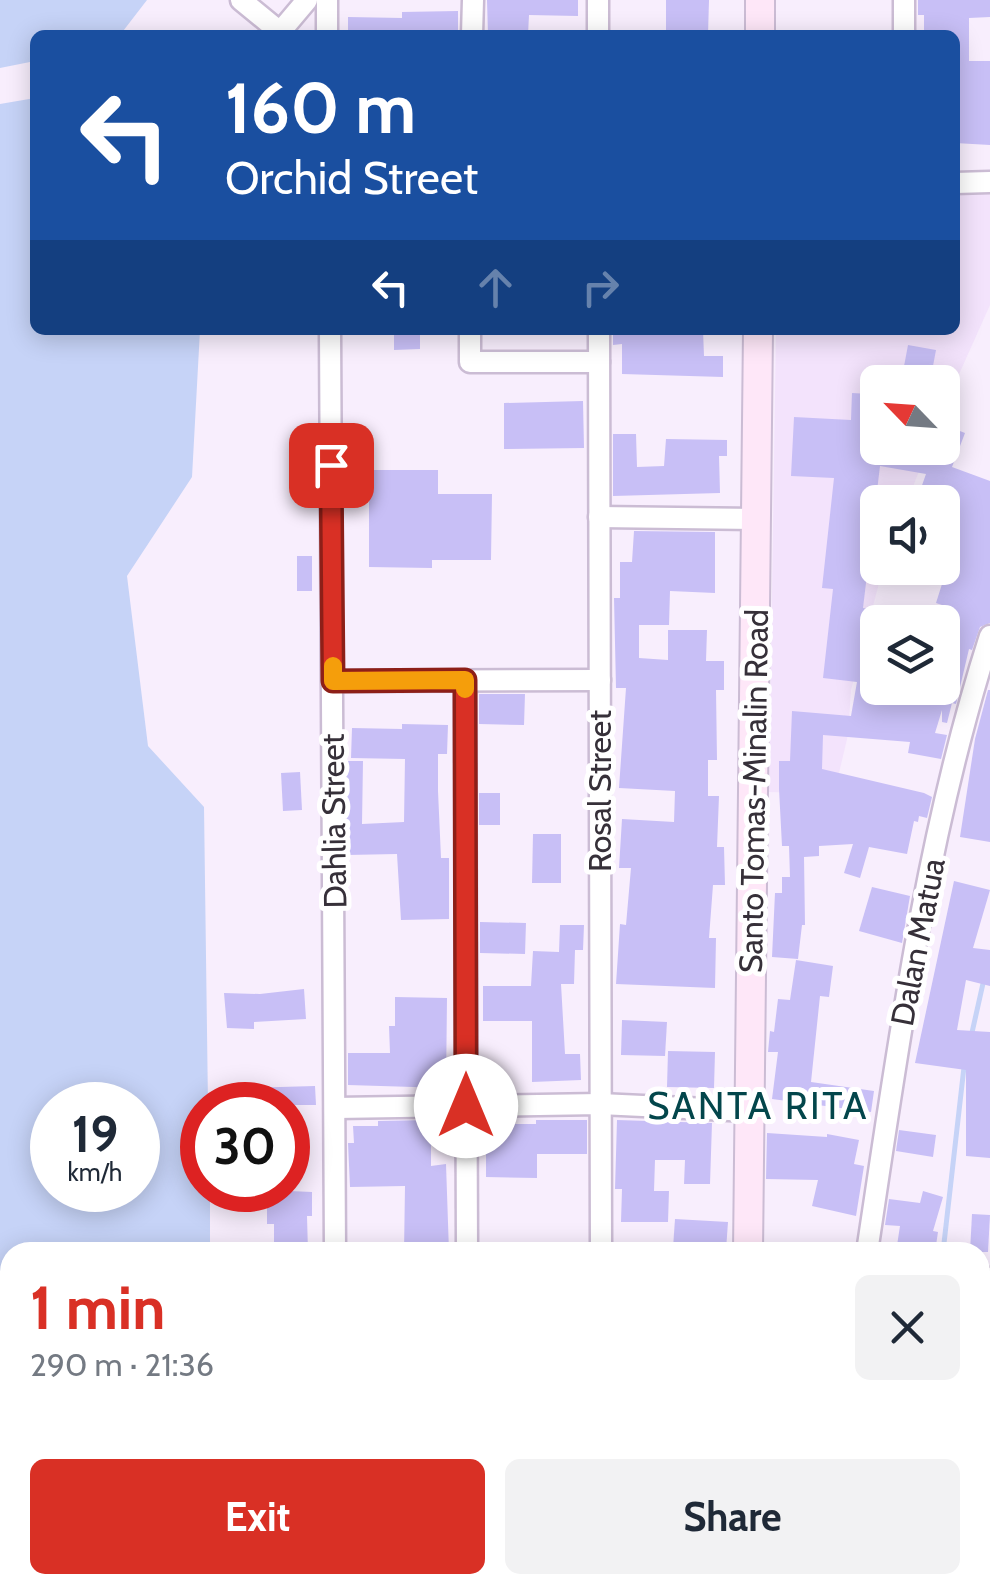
<!DOCTYPE html>
<meta charset="utf-8">
<style>
body{margin:0;font-family:Cabin,sans-serif;background:#f2f2f3;color:#1f2937;height:100vh;display:flex;flex-direction:column;font-size:38px;white-space:nowrap}
*{box-sizing:border-box;margin:0}
p{font-size:32px;color:#747a83}
.icon{flex:none;width:55px;height:55px;fill:none;stroke:currentColor;stroke-width:2;stroke-linecap:round;stroke-linejoin:round}
.map{position:relative;flex:1;overflow:hidden}
.drawer{position:absolute;left:0px;top:1242px;width:990px;height:352px;display:flex;flex-direction:column;background:#fff;border-radius:30px 30px 0 0;box-shadow:0 5px 25px #0003}
.drawer>*{flex:none}
.banner{position:absolute;left:30px;top:30px;width:930px;height:305px;border-radius:15px;box-shadow:0 5px 25px #0003;background:#1a4fa0;color:#fff;overflow:hidden}
.needle{width:65px;rotate:295deg}
.buttons{position:absolute;left:860px;top:365px;display:grid;gap:20px}
.buttons a{display:grid;place-items:center;width:100px;height:100px;border-radius:15px;background:#fff;box-shadow:0 5px 25px #0003;font-size:50px}
.speed{position:absolute;left:30px;top:1082px;display:flex;gap:20px;font-size:50px;font-weight:700;text-align:center}
.speed>*{display:grid;place-content:center;width:130px;height:130px;border-radius:50%;background:#fff;box-shadow:0 5px 25px #0003;line-height:1}
.speed small{font-size:25px;font-weight:400}
.speed .limit{border:15px solid #d22;background:#fff;color:#111}
.pin{position:absolute;display:grid;place-items:center;width:85px;height:85px;color:#fff;margin:-42px;border-radius:20px;box-shadow:0 5px 15px #0006}
.me{position:absolute;width:110px;margin:-55px;rotate:0deg;stroke-linejoin:round;filter:drop-shadow(0 0 8px #0008)}
.turn{display:flex;align-items:center;gap:35px;height:210px;padding:0 30px;font-size:45px}
.turn .icon{width:130px;height:130px;stroke-width:2.5}
.turn b{display:block;font-size:70px;line-height:85px}
.lanes{display:flex;align-items:center;height:95px;padding:0 30px;background:#0003;justify-content:center;gap:50px;direction:ltr}
.lanes .off{opacity:.35}
.round{display:grid;place-items:center;flex:none;width:105px;height:105px;border-radius:15px;background:#f2f2f3}
.headline{display:flex;align-items:center;justify-content:space-between;height:170px;padding:0 30px}
h1{font-size:60px;font-weight:700;line-height:75px;color:#d93025}
.action{display:flex;gap:20px;margin-top:auto;padding:20px 30px}
.action a{flex:1;height:115px;border-radius:15px;background:#d93025;color:#fff;font-size:40px;font-weight:700;line-height:115px;text-align:center}
.action a+a{background:#f2f2f3;color:#1f2937}
.map>svg:first-child{display:block}
.built{fill:#f3e3fc}
.water{fill:#c6d3f7;fill-rule:evenodd}
.lines{fill:none;stroke-linecap:round;stroke-linejoin:round}
.stream{stroke:#c6d3f7;stroke-width:5}
.building{fill:#c8bff6;fill-rule:evenodd}
.minor-casing{stroke:#cbbcd4;stroke-width:25}
.secondary-casing{stroke:#cbbcd4;stroke-width:32}
.minor{stroke:#fff;stroke-width:20}
.secondary{stroke:#fee7f8;stroke-width:28}
.route-casing{stroke:#8d1f18;stroke-width:25}
.route{stroke:#d93025;stroke-width:18}
.slow{stroke:#f59e0b;stroke-width:18}
.labels{text-anchor:middle;stroke-width:10;stroke-linejoin:round;paint-order:stroke}
.street-label{font-size:32px;fill:#363039;stroke:#fff}
.quarter-label{font-size:38px;letter-spacing:2.5px;fill:#03464b;stroke:#fff}
</style>
<div class="map">
<svg width="990" height="1593" viewBox="0 0 990 1593">
<rect width="100%" height="100%" fill="#f8eefd"/>
<polygon class="built" points="990,192 990,305 943,410 942,382 878,382 878,448 928,448 907,502 878,502 878,568 883,568 851,690 848,735 834,794 769,792 776,330 955,330 955,193"/>
<g class="water">
<polygon points="0,0 147,0 120,35 35,35 35,61 0,68"/>
<path d="M35,98V330H200L192,477L127,576L148,746L204,807L208,1105H202V1190H210V1252H10V1565L0,1566V104ZM52,1105H138V1190H52Z"/>
</g>
<g class="lines">
<g class="stream">
<polyline points="971,1037 984,979"/>
<polyline points="943,1252 964,1067"/>
<polyline points="918,1585 919,1593"/>
</g>
</g>
<g class="building">
<polygon points="487,0 578,0 578,16 529,15 528,35 488,35"/>
<polygon points="666,0 709,0 708,35 666,35"/>
<polygon points="918,0 990,0 990,17 969,18 969,61 990,61 990,145 955,143 955,35 924,35 924,15 918,15"/>
<polygon points="458,11 458,35 348,35 348,17 402,18 402,12"/>
<polygon points="394,330 420,330 420,349 394,350"/>
<polygon points="613,330 703,330 704,356 723,356 723,377 622,374 622,344 613,345"/>
<polygon points="908,345 936,350 930,382 901,382"/>
<path d="M852,393L870,394L869,421L878,422V448H942V424L965,433L952,467L990,481V623L980,627L972,650L969,649L956,704L952,703L947,723L942,722V710L935,733L947,735L941,759L908,753L910,742L823,735L822,769L924,793L932,797L927,818L919,816L918,822L914,821L907,854L869,847L860,878L844,873L853,844L819,846V856L804,857L805,925H802L798,959L772,957L775,893H782V877H790L789,846H782L779,789V761H790L792,711L851,716L857,682L823,678L833,589L822,588L834,478L791,476L794,417L851,420ZM880,466L926,474L920,491L949,502L942,521V584L936,603L942,605V688H878V611L863,608Z"/>
<polygon points="583,401 584,448 504,449 504,403"/>
<polygon points="613,434 636,434 637,467 664,466 666,439 727,440 727,456 719,456 720,493 613,496"/>
<polygon points="369,470 438,470 438,494 492,494 491,560 432,560 432,568 369,567"/>
<polygon points="634,531 715,532 715,593 670,591 669,625 639,625 639,658 668,660 668,630 707,630 706,661 724,661 724,690 716,690 717,760 708,760 708,796 719,796 717,847 724,847 725,885 713,885 709,938 716,938 715,988 616,984 620,924 626,925 631,868 619,868 622,819 674,822 675,791 619,788 626,688 616,688 614,598 620,598 620,562 632,562"/>
<rect x="297" y="556" width="15" height="35"/>
<polygon points="988,690 990,690 990,842 960,837 975,739"/>
<polygon points="479,694 525,694 524,725 479,724"/>
<polygon points="402,724 448,725 447,754 438,754 438,791 441,858 449,858 449,919 401,920 397,854 347,855 346,761 363,761 362,824 404,822 405,759 351,758 352,728 402,729"/>
<polygon points="300,772 302,810 283,811 281,773"/>
<rect x="479" y="793" width="21" height="32"/>
<polygon points="533,834 561,834 561,883 532,883"/>
<polygon points="954,881 990,890 973,948 990,950 990,986 966,980 957,1030 990,1032 990,1158 966,1156 966,1070 915,1063"/>
<polygon points="872,887 910,896 902,943 859,931"/>
<polygon points="480,922 526,923 525,954 480,953"/>
<polygon points="560,925 584,925 583,950 575,950 574,984 561,984 565,1054 580,1054 581,1080 532,1082 532,1021 483,1021 483,986 531,986 533,951 559,952"/>
<polygon points="796,960 833,966 829,997 820,996 811,1082 874,1091 871,1112 772,1099 778,1052 768,1052 770,1031 774,1032 778,999 790,1000"/>
<polygon points="304,989 306,1019 254,1022 254,1029 227,1028 224,993 260,994"/>
<polygon points="395,997 447,998 446,1088 348,1085 348,1053 390,1053 389,1026 395,1026"/>
<polygon points="622,1020 667,1022 665,1056 621,1055"/>
<polygon points="668,1051 715,1052 714,1088 667,1087"/>
<polygon points="247,1086 247,1088 315,1086 316,1105 223,1105 223,1087"/>
<polygon points="431,1120 431,1166 446,1164 449,1252 404,1252 405,1186 350,1187 348,1143 354,1143 353,1126 378,1126 378,1121"/>
<polygon points="536,1120 587,1120 587,1154 537,1154 537,1178 486,1177 486,1153 480,1153 480,1124 536,1124"/>
<polygon points="617,1120 712,1123 710,1184 684,1184 685,1160 655,1160 654,1191 669,1191 668,1222 621,1222 622,1189 615,1189"/>
<polygon points="899,1130 936,1135 933,1157 896,1151"/>
<polygon points="767,1133 827,1137 827,1134 859,1140 854,1164 864,1166 856,1216 812,1206 818,1180 766,1179"/>
<polygon points="267,1190 312,1192 312,1216 307,1216 308,1252 274,1252 274,1224 267,1224"/>
<polygon points="923,1191 943,1197 933,1231 938,1232 935,1252 896,1252 900,1226 885,1225 889,1199 920,1203"/>
<polygon points="972,1214 990,1215 988,1252 970,1252"/>
<polygon points="675,1219 728,1222 726,1250 673,1248"/>
</g>
<g class="lines">
<g class="minor-casing">
<g id="minor">
<polyline points="241,0 280,32 307,0"/>
<polyline points="327,0 327,35"/>
<polyline points="598,0 598,35"/>
<polyline points="472,35 473,0"/>
<polyline points="904,35 904,0"/>
<polyline points="955,183 990,182"/>
<polyline points="330,330 335,1252"/>
<polyline points="470,330 470,362 599,362"/>
<polyline points="599,330 601,1252"/>
<polyline points="599,517 756,519"/>
<polyline points="333,681 600,680"/>
<polyline points="465,681 467,1252"/>
<polyline points="336,1108 600,1104 750,1111"/>
<path d="M867,1252C898,1047 926,835 990,636"/>
<polyline points="980,1403 990,1278"/>
<polyline points="980,1470 990,1471"/>
<polyline points="603,1585 603,1593"/>
<polyline points="858,1585 858,1593"/>
<polyline points="333,1593 333,1585"/>
<polyline points="466,1593 466,1585"/>
<polyline points="965,1593 965,1585"/>
</g>
</g>
<g class="secondary-casing">
<g id="secondary">
<polyline points="760,35 760,0"/>
<polyline points="748,1252 758,330"/>
<polyline points="746,1593 746,1585"/>
</g>
</g>
<use href="#minor" class="minor"/>
<use href="#secondary" class="secondary"/>
</g>
<g class="lines">
<g class="route-casing">
<polyline id="route" points="331,465 333,681 465,680 466,1106"/>
</g>
<use href="#route" class="route"/>
<polyline class="slow" points="333,666 333,681 465,680 465,689"/>
</g>
<g class="labels">
<g class="street-label">
<text transform="translate(600 791) rotate(-90)" y="11">Rosal Street</text>
<text transform="translate(754 791) rotate(-89)" y="11">Santo Tomas-Minalin Road</text>
<text transform="translate(334 821) rotate(-91)" y="11">Dahlia Street</text>
<text transform="translate(918 942) rotate(-79)" y="11">Dalan Matua</text>
</g>
<g class="quarter-label">
<text x="758" y="1119">SANTA RITA</text>
</g>
</g>
</svg>
<div class="buttons">
<a><svg class="needle" viewBox="-14 -14 28 28"><path d="M0-13l5 13h-10z" fill="#e53935"/><path d="M0 13l5-13h-10z" fill="#747a83"/></svg></a>
<a><svg class="icon" aria-label="sound" viewBox="0 0 24 24"><path d="M4 9h4l5-4v14l-5-4H4zM17 9q2 3 0 6"/></svg></a>
<a><svg class="icon" aria-label="layers" viewBox="0 0 24 24"><path d="M12 4l9 5-9 5-9-5zM3 14l9 5 9-5"/></svg></a>
</div>
<div class="speed"><div>19<small>km/h</small></div><div class="limit">30</div></div>
<div class="pin" style="left:331px;top:465px;background:#d93025"><svg class="icon" aria-label="arrive" viewBox="0 0 24 24"><path d="M6 21V4h12l-3 4 3 4H6"/></svg></div>
<svg class="me" style="left:466px;top:1106px" viewBox="-20 -20 40 40"><circle r="19" fill="#fff"/><path d="M0-13L10 11 0 6-10 11z" fill="#d93025"/></svg>
<div class="banner">
<div class="turn"><svg class="icon" aria-label="left" viewBox="0 0 24 24"><path d="M17 20v-9H6M10 6l-5 5 5 5"/></svg><div><b>160 m</b>Orchid Street</div></div>
<div class="lanes"><svg class="icon" aria-label="left" viewBox="0 0 24 24"><path d="M17 20v-9H6M10 6l-5 5 5 5"/></svg><svg class="icon off" aria-label="ahead" viewBox="0 0 24 24"><path d="M12 20V5M6 11l6-6 6 6"/></svg><svg class="icon off" aria-label="right" viewBox="0 0 24 24"><path d="M7 20v-9h11M14 6l5 5-5 5"/></svg></div>
</div>
<section class="drawer">
<div class="headline"><div><h1>1 min</h1><p>290 m · 21:36</p></div><a class="round"><svg class="icon" aria-label="close" viewBox="0 0 24 24"><path d="M6 6l12 12M18 6L6 18"/></svg></a></div>
<div class="action"><a>Exit</a><a>Share</a></div>
</section>
</div>
